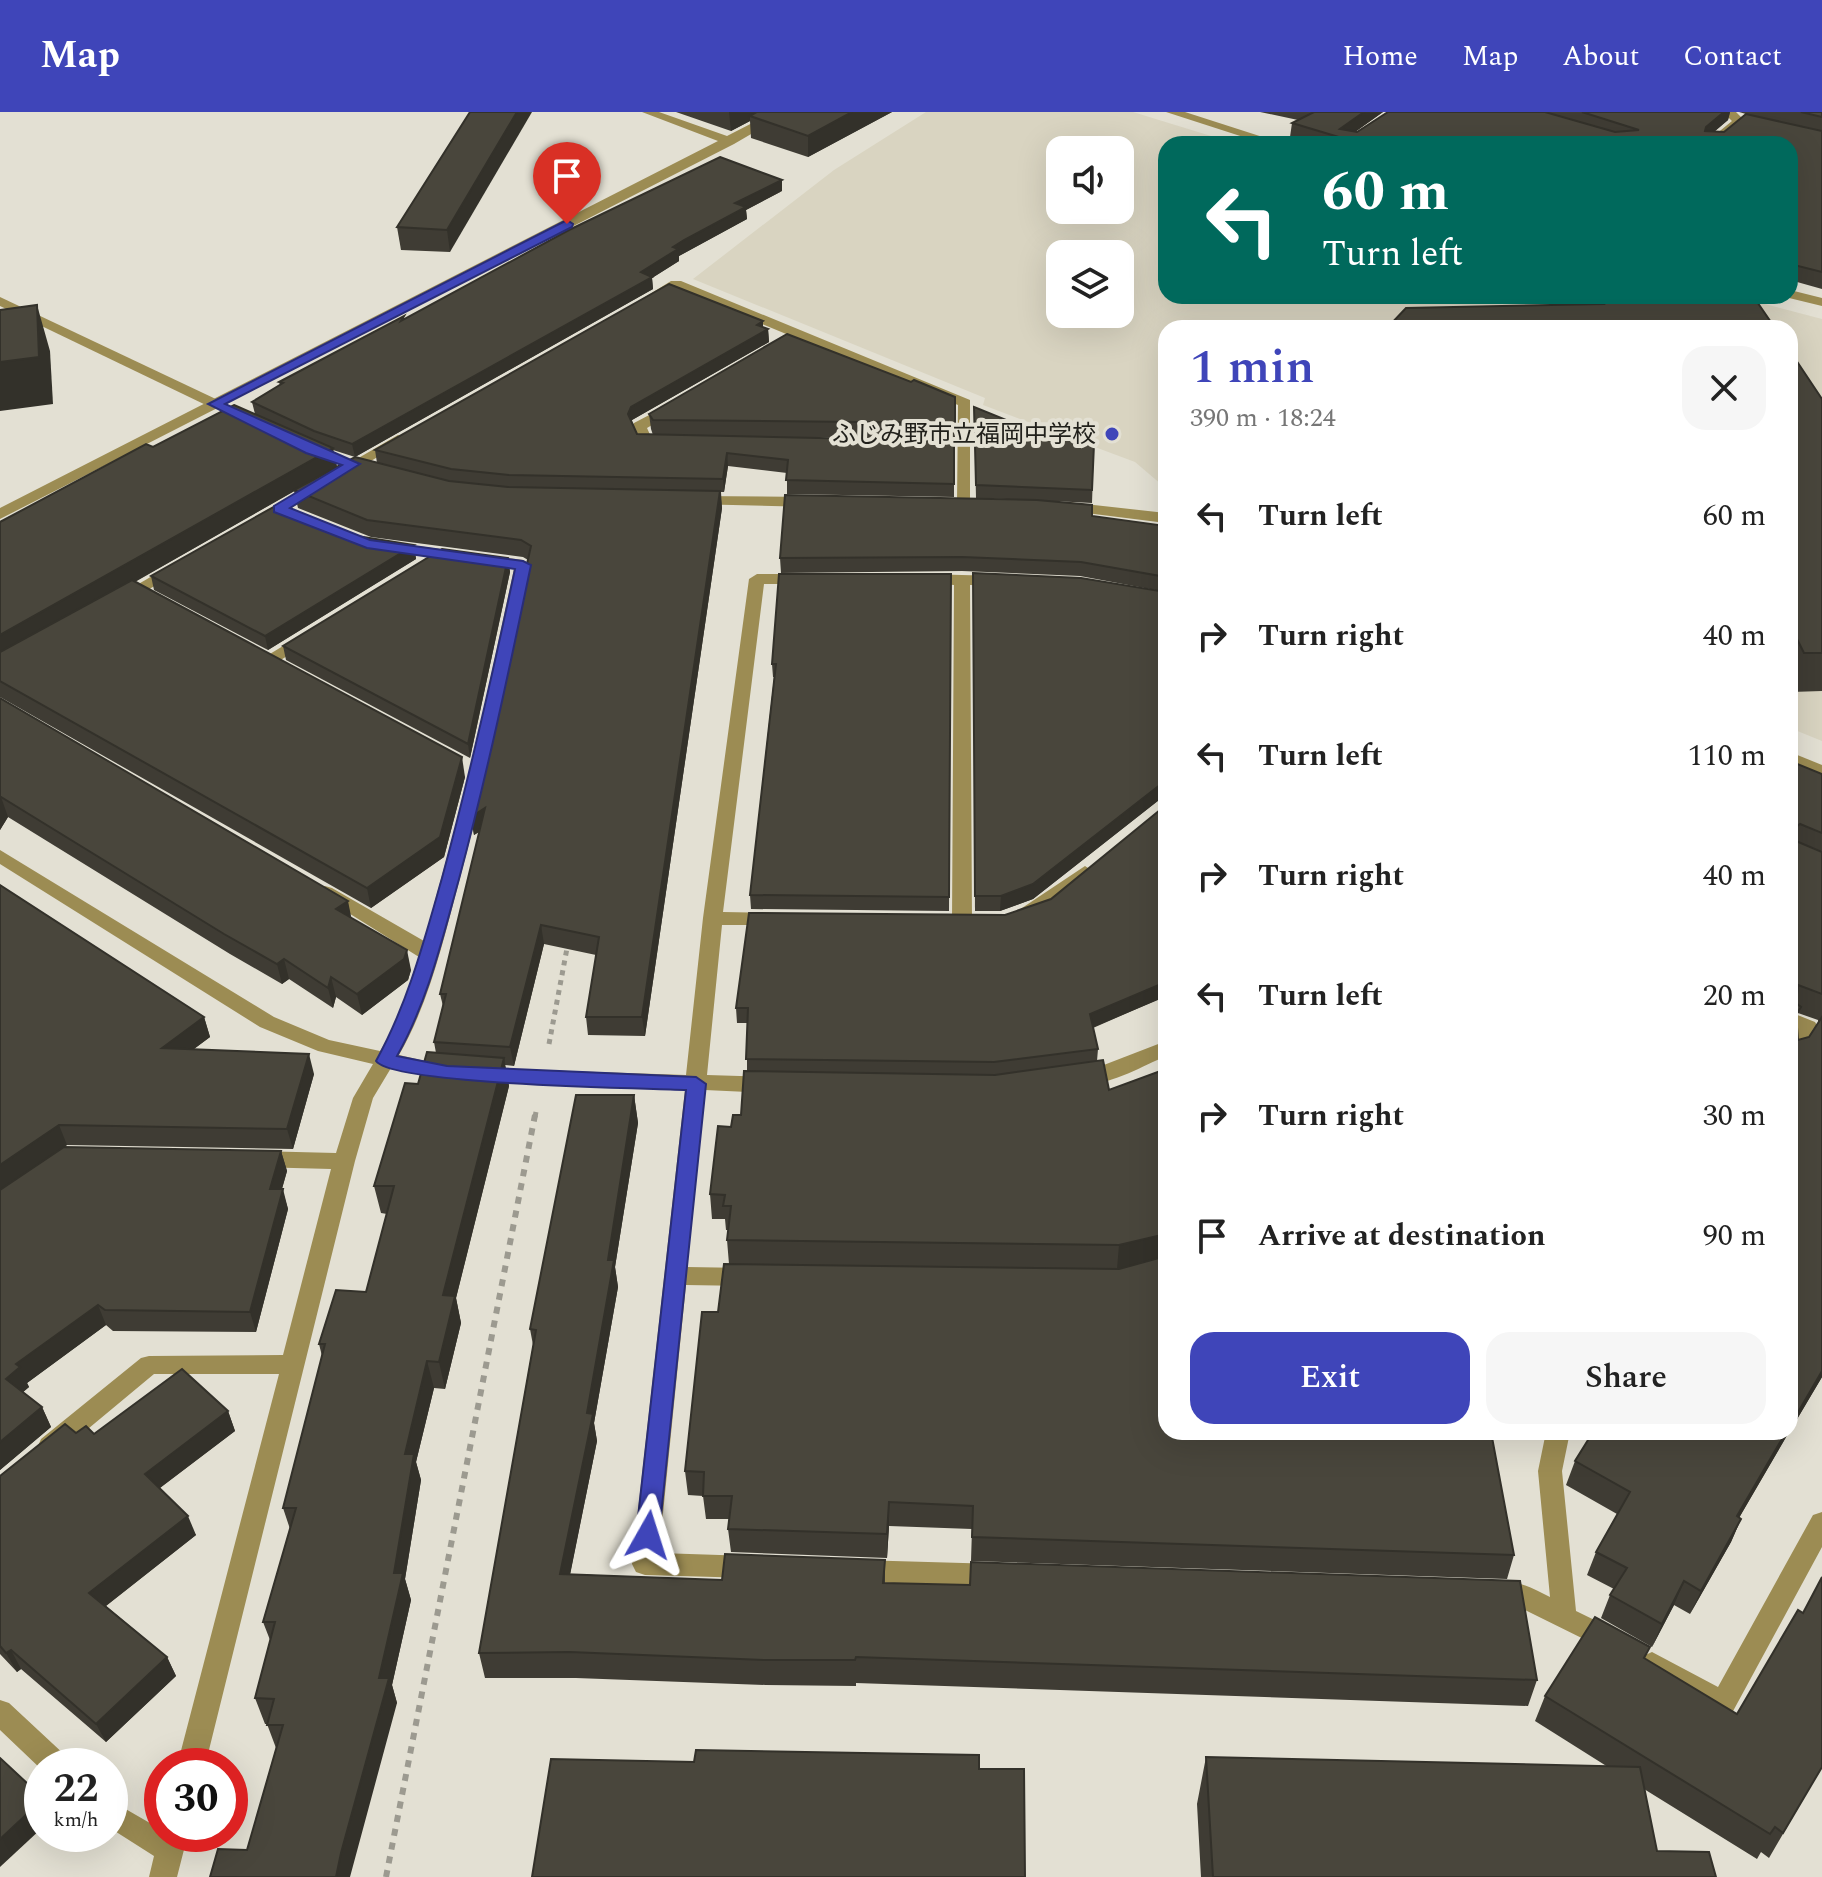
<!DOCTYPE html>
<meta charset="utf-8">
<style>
body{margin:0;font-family:Spectral,"Noto Sans JP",serif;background:#f6f6f6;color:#222;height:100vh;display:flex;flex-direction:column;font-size:30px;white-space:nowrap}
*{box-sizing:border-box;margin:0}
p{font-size:26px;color:#767676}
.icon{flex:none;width:44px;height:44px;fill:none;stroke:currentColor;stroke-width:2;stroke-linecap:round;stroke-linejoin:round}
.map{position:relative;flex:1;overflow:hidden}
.side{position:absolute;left:1158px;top:208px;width:640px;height:1120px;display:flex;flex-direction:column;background:#fff;border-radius:24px;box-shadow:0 8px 32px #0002}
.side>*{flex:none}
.banner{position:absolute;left:1158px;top:24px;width:640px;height:168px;border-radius:24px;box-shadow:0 8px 32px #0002;background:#00695c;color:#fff;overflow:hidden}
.tools{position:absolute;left:1046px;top:24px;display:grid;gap:16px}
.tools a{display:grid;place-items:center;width:88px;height:88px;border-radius:16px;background:#fff;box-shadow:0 8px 32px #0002;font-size:40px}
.speed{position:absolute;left:24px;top:1636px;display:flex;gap:16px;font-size:40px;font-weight:700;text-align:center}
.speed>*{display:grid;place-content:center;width:104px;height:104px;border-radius:50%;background:#fff;box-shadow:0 8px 32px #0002;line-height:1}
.speed small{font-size:20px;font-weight:400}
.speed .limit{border:12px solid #d22;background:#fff;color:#111}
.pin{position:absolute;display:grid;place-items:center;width:68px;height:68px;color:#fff;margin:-82px -34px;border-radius:50% 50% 50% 0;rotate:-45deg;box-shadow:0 0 8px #0007}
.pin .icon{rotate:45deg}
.me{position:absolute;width:88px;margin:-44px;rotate:6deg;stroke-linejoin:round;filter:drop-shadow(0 0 6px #0008)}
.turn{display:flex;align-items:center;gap:28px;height:168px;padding:0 32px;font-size:36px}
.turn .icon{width:104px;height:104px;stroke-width:2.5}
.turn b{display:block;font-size:56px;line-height:68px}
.round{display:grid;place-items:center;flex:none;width:84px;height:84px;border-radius:24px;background:#f6f6f6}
.summary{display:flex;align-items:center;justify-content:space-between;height:136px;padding:0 32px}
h1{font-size:48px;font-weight:600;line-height:60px;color:#3f45b9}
.primary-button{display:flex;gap:16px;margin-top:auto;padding:16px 32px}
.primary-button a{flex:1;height:92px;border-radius:24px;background:#3f45b9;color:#fff;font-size:32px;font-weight:600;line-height:92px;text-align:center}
.primary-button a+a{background:#f6f6f6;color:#222}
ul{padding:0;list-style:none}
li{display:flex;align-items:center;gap:24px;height:120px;padding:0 32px}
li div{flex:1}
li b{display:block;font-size:30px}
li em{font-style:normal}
header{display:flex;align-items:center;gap:48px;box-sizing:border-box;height:112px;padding:0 40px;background:#3f45b9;color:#fff}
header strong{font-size:38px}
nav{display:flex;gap:44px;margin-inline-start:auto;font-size:28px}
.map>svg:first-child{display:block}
.built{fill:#d9d4c1;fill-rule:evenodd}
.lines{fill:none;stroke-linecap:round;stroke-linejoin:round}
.path-far1{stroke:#9c9a90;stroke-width:5;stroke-dasharray:5 5;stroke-linecap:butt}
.path{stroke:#9c9a90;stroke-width:6;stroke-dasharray:7 7;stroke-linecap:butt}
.minor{fill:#9c8c53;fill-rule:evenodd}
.tertiary{fill:#9c8c53;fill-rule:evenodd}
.wall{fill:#3f3c34;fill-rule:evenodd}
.shaded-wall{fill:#33312a}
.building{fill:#49463c;stroke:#33312a;stroke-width:2}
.route{fill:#3f45b9;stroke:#292d78;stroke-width:2}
.poi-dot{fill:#3f45b9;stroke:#e3e0d3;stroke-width:3}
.labels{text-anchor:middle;stroke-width:8;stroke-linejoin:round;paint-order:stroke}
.far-poi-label{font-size:24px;fill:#21201b;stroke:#e3e0d3;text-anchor:end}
</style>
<header>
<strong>Map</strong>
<nav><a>Home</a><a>Map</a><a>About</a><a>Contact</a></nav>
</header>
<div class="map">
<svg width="1822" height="1765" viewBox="0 0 1822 1765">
<rect width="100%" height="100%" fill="#e3e0d3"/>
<path class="built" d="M926,0H1133L1237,32H1166V184H1734L1822,207V629L1790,616V216H1166V373H1162L1135,350L983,293L985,286L693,167L834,58ZM1060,38H1120V98H1060ZM1060,142H1120V202H1060Z"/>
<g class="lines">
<g class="path-far1">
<polyline points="549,932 568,831"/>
<polyline points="535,1005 536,1000"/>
</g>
<polyline class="path" points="386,1765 535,1003"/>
<g class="minor">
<polygon points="642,0 659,0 727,24 774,0 789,0 734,32 0,407 0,396 718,29"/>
<polygon points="1723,0 1736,0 1745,9 1718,32 1704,32 1732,9"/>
<polygon points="671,169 681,169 970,288 970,394 960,394 957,391 958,293 677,177 654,190 642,187"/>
<polygon points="674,290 681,294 679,297 647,316 652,327 670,328 670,334 641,334 632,314 634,311"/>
<polygon points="398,323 405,327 403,330 266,411 254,411 252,408"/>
<polygon points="695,384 811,385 819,390 811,395 690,392 690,386"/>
<polygon points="1067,390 1166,401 1166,411 1062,398 1062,392"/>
<path d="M388,430L523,448L531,453C509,559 487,665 459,770C443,829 430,889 399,943L456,956L459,961L456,966L449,968L391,956L373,986L355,1049L205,1654H177L279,1262H154L59,1341L50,1344L41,1341L38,1334L41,1327L141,1246L149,1244L283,1243L331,1057L256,1055L248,1053L245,1047L248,1041L256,1039L336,1041L353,986L373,952L318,939L260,915L0,752V738L274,905L329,928L380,939L398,909L419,845L315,780L325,774L332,776L424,829L470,661L514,457L382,438V432Z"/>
<polygon points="176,450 184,455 182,458 127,490 115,490 113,487"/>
<polygon points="757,462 804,462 812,467 804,472 764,472 723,800 776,801 786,807 776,813 722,813 707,963 769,965 776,968 779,973 776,978 769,981 705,978 687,1155 747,1156 755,1159 758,1165 755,1171 747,1174 686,1173 659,1441 750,1444 759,1447 763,1455 759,1463 750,1466 645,1463 636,1460 632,1452 685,978 481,970 474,968 471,963 474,958 481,956 686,963 703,806 749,467"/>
<polygon points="924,462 1000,464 1008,469 1000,474 970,473 972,810 962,816 952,810 954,473 918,470 918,464"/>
<polygon points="306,520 314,525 312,529 274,552 262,552 260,548"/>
<polygon points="1790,640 1822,653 1822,666 1790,653"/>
<path d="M1085,754L1094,760L1092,764C1073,779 1045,812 1019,805L1016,800Z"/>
<polygon points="1790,900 1815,910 1818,915 1797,948 1790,950 1790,927 1796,918 1790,915"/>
<path d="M1166,929V944C1140,955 1102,979 1073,970L1070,965L1073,960L1096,956Z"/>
<path d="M1546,1320H1570L1562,1359L1576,1499L1619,1520L1623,1528L1619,1536L1610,1540L1513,1492L1488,1488L1484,1480L1488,1472C1511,1464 1530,1475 1550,1485L1538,1359Z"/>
<polygon points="1822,1400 1822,1435 1732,1601 1723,1604 1714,1601 1643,1560 1639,1552 1643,1544 1652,1540 1718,1575 1813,1403"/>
<polygon points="858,1448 998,1452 1007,1455 1011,1463 1007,1471 998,1474 858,1470 849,1467 845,1459 849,1451"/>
<polygon points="0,1588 9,1591 67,1645 71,1654 42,1654 42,1658 0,1618"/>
<polygon points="110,1688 162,1718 162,1722 188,1722 177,1765 149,1765 154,1744 110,1716"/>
</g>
<g class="tertiary">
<polygon points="1166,0 1185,0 1284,32 1265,32"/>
<polygon points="1790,178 1822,186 1822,194 1785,185 1790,184"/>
<polygon points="0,185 220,289 222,292 210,295 0,194"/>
</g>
</g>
<g class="wall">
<polygon points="470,0 450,140 401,138 397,115"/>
<polygon points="676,0 892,0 808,45 751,26 750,9 731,19"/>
<polygon points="1260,0 1383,0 1355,20 1357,20 1388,0 1730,0 1728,8 1715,19 1724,20 1746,2 1739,0 1822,0 1822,177 1790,168 1790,32 1312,32 1290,25 1292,11 1298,8"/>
<polygon points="782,79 746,98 747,107 679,144 679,149 652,166 653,177 355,345 333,338 337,355 377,351 375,338 763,216 768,217 769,230 632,308 632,310 637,322 653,323 651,317 649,302 911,270 955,285 955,327 781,325 954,329 954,385 787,382 787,361 728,354 724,380 721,380 722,396 645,924 588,923 586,905 596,843 544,832 514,954 505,953 509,974 456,1186 461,1211 445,1277 434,1276 416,1350 421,1368 405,1467 411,1488 392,1573 397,1591 247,1738 276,1636 267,1612 265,1612 255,1586 270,1528 263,1510 290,1417 283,1396 322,1244 319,1232 366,1180 387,1102 381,1101 374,1074 418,972 436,941 434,930 443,894 440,882 479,720 474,723 471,705 528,448 523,445 371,425 298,396 294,379 135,470 465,665 444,745 371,796 0,585 0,410 153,335 255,302 252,290 280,273 279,270 405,207"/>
<polygon points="1790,239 1822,287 1822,579 1791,580 1790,578"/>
<polygon points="974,295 1051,326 1094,332 1092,391 1053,389 1092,404 1166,414 1166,480 1080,464 962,459 781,461 780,446 1006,387 976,386"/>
<polygon points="357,424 414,433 416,447 268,538 154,478 151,464"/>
<polygon points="508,446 510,460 470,646 286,548 283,534"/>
<polygon points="973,461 1159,688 1033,787 1000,799 975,799"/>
<polygon points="951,462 949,799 751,797 750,783 774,565 773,565 772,552"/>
<polygon points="0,586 352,806 411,858 408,868 362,903 336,885 333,896 289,867 282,872 230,842 8,705 0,718"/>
<path d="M1790,649L1822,662V1265L1790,1319ZM1798,901L1818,908V911L1809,925L1798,928L1796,906Z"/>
<polygon points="1166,693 1166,884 1093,916 1098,937 1097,949 1109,978 1166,957 1166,1320 1514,1443 1507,1467 971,1449 972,1417 889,1414 887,1446 731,1440 728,1417 729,1407 706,1407 703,1384 688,1383 685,1359 718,1200 729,1152 727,1128 728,1118 726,1118 725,1107 712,1107 710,1082 731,1015 741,1003 747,959 747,911 737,911 736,896 1051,787"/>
<polygon points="0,773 204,905 210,925 194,937 314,962 293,1037 67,1033 64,1035 281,1039 287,1059 282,1077 288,1097 256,1220 113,1219 106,1213 27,1271 29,1275 23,1280 42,1295 51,1315 0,1358"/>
<polygon points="634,983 638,1011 615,1155 618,1175 594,1311 597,1329 570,1462 722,1468 885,1448 885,1471 1537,1568 1528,1594 856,1571 856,1574 766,1573 576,1566 485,1566 479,1541 533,1233 530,1217"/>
<polygon points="228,1299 235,1319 160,1376 196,1423 106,1494 167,1545 176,1564 106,1630 21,1557 17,1560 0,1542 0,1364 76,1321 94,1322"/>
<polygon points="1589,1320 1789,1320 1739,1406 1741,1407 1731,1430 1690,1502 1674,1493 1652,1535 1601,1506 1610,1483 1614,1477 1587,1463 1596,1440 1617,1402 1566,1373 1575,1349 1592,1321"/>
<polygon points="1645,1547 1822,1655 1769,1746 1761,1740 1757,1747 1644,1677 1657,1739 1716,1765 1201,1765 1197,1692 1206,1645 1608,1655 1535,1609 1545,1584"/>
</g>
<g class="shaded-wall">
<polygon points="517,0 532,0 450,140 447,118"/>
<polygon points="729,0 767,0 750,4 750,9 731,19"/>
<polygon points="852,0 892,0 808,45 808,24"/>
<polygon points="1364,0 1383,0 1345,27 1340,17"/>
<polygon points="1724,0 1730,0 1728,8 1702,30 1706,15"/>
<polygon points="782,68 782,79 746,98 747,107 679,144 679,149 652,166 653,177 355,345 352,332 641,160 673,135 735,91"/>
<polygon points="37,193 50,239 53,292 0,299 0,250"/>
<polygon points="763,209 763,220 768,217 769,230 632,308 629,315 628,302 631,295"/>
<polygon points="333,336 337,355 0,546 0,523"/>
<polygon points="727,341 728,354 724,380 723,367"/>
<polygon points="720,379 722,396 645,924 642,905"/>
<polygon points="414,433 416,447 268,538 265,524"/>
<polygon points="508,446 510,460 470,646 468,632"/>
<polygon points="462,645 465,665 444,745 371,796 367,776"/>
<polygon points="1166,672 1166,687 1159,688 1033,787 1000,799 1001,784 1160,673"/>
<polygon points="1,685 8,705 0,718 0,686"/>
<polygon points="485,696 488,714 474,723 471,705"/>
<polygon points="348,789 352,809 336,797"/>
<polygon points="541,813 544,832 514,954 510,935"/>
<polygon points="407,838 411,858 408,868 362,903 357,882"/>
<polygon points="284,847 289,867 282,872 277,852"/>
<polygon points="331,865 336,885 333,896 328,876"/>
<polygon points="1166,870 1166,884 1165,885 1089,917 1090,902"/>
<polygon points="204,905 210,925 168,956 162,936"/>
<polygon points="309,942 314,962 293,1037 287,1017"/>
<polygon points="504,946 509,974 456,1186 461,1211 445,1277 439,1250 443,1183"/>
<polygon points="634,983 638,1011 615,1155 618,1175 594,1311 597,1329 565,1488 560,1462"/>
<polygon points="59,1013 67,1033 0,1079 0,1053"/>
<polygon points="281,1039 287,1059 276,1097 270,1077"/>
<polygon points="283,1077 288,1097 256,1220 250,1200"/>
<polygon points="1166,1122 1165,1146 1117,1157 1119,1133"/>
<polygon points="98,1193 106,1213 27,1271 29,1275 15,1287 6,1267 16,1252"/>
<polygon points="427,1249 434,1276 416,1350 421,1368 405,1467 411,1488 392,1573 397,1591 350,1765 336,1765 379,1566 405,1342"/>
<polygon points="1822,1259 1822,1265 1790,1319 1790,1314"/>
<polygon points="42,1295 51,1315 0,1358 0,1330"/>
<polygon points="228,1299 235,1319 153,1381 145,1362"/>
<polygon points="1786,1320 1789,1320 1726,1428 1737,1404"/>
<polygon points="889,1390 889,1414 887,1446 887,1422"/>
<polygon points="188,1404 196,1423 98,1500 89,1481"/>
<polygon points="1741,1407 1731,1430 1690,1502 1701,1479"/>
<polygon points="1684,1469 1674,1493 1652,1535 1662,1512"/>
<polygon points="11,1538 21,1557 17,1560 6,1541"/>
<polygon points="167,1545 176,1564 106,1630 96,1612"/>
<polygon points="42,1688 42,1716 0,1755 0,1727"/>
</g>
<g class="building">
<polygon points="470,0 517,0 447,118 397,115"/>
<polygon points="757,0 852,0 808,24 750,4"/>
<polygon points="1314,0 1364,0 1340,17 1357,20 1388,0 1545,0 1615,20 1639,18 1582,0 1724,0 1706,15 1705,19 1724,20 1746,2 1822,19 1822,160 1790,152 1790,32 1362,32 1292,11"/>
<polygon points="1801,0 1822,0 1822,5"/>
<polygon points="720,45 782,68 735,91 746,95 684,128 673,135 678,137 641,160 652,165 352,332 314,319 252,290 283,271 279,270 404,204 401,209 569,118"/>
<polygon points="669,172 763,209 757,213 768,217 631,295 628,302 637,322 954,329 954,372 786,368 788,348 727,341 723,367 509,363 451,357 375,338"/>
<polygon points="1681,184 1753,184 1775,216 1390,216 1389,214 1406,196 1604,192 1602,188 1682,186"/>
<polygon points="37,193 39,245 0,250 0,198"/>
<polygon points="787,222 911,270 914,268 955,285 955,311 653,308 649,302"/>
<polygon points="1790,239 1822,287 1822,541 1804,541 1794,521 1790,521"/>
<polygon points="234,293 333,336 0,523 0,410 146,332 153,335"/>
<polygon points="974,295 1051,326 1062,318 1094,332 1092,378 976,373"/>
<polygon points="355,345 449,369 508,375 720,379 642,905 586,905 599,825 541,813 510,935 434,930 446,882 440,882 485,696 471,705 531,434 521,428 367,408 294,378"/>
<polygon points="785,383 1037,388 1092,393 1092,404 1166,414 1166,465 1081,450 962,445 780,446"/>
<polygon points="277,393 357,424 414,433 265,524 151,464"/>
<polygon points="442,437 508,446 468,632 283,534"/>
<polygon points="973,461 1081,466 1166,480 1166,672 1160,673 1033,772 1001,784 975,784"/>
<polygon points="779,462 951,462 949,785 750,783 776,552 772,552"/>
<polygon points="132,468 462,645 440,725 367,776 0,569 0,540"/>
<polygon points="0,586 348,789 336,797 407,838 404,847 357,882 331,865 328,876 284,847 277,852 224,822 1,685 0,686"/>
<polygon points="1790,649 1822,662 1822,721 1800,712 1796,715 1796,729 1822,740 1822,882 1798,873 1796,891 1801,895 1796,903 1798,928 1809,925 1822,905 1822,1259 1790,1314"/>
<polygon points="1166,693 1166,870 1090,902 1098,937 994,950 746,947 748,896 736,896 749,801 1005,803 1051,787"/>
<polygon points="0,773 204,905 162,936 309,942 287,1017 59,1013 0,1053"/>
<polygon points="427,940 504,946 443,1183 455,1184 439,1250 427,1249 405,1342 414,1342 394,1461 403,1461 379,1566 389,1566 341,1741 336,1765 210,1765 218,1737 247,1738 283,1613 267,1613 274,1587 255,1586 275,1510 263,1510 296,1396 283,1396 325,1232 319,1232 336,1178 366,1180 394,1074 374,1074 405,971 418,972"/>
<polygon points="1103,948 1109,978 1166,957 1166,1122 1119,1133 727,1128 731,1094 723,1094 725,1083 710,1082 718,1014 731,1015 733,1003 741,1003 744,959 995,963"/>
<polygon points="576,983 634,983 608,1148 614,1148 587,1301 593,1302 560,1462 722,1468 725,1442 885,1448 883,1471 970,1473 971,1450 1520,1469 1537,1568 856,1545 855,1548 764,1548 570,1540 479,1541 536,1218 530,1217"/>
<polygon points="64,1035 281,1039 270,1077 283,1077 250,1200 105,1198 98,1193 16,1252 20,1255 6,1267 42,1295 0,1330 0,1078"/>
<polygon points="1166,1144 1166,1320 1491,1320 1514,1443 972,1425 973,1394 889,1390 887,1422 728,1417 732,1384 703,1384 704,1360 685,1359 702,1200 718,1200 724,1152 1119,1157"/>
<polygon points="182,1257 228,1299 145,1362 188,1404 89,1481 167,1545 96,1612 11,1538 6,1541 0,1534 0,1364 65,1312 76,1321 86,1314 94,1322"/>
<polygon points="1593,1320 1786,1320 1737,1404 1741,1407 1701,1479 1684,1469 1662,1512 1610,1483 1627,1456 1596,1440 1630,1380 1575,1349"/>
<polygon points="1822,1465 1822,1655 1783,1721 1775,1715 1770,1722 1545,1584 1595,1505 1650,1535 1644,1546 1737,1602 1798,1498 1803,1501"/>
<polygon points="696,1638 979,1643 979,1657 1024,1657 1025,1765 532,1765 551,1647 694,1650"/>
<polygon points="1206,1645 1640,1655 1657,1739 1709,1740 1716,1765 1213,1765"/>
<polygon points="0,1646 42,1685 42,1688 0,1727"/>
</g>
<path class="route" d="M567,108L573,112L572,115L225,292L360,352L290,396L370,428L523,449L531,453C509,559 487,663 459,767C442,828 428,889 397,944L447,954L696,965L706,972L659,1423L656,1430L648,1433L640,1430L636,1423L686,978C643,976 393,973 376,949C408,891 424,829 442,766C470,663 493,560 515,457L367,436L274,400V394L342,353L306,341L208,292Z"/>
<circle class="poi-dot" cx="1112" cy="322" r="8"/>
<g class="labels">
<g class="far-poi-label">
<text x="1096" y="330">ふじみ野市立福岡中学校</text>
</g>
</g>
</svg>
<div class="tools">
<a><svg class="icon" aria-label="sound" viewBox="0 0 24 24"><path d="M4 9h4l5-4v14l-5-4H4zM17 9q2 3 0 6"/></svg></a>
<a><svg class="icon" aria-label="layers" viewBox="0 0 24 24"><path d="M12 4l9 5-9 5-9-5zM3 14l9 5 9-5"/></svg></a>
</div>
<div class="speed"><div>22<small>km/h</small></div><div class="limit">30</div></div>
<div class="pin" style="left:567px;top:112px;background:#d93025"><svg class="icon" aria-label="arrive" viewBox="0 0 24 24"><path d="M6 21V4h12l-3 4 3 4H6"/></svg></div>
<svg class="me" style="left:648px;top:1423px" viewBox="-20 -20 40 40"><path d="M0-17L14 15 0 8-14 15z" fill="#3f45b9" stroke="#fff" stroke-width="4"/></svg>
<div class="banner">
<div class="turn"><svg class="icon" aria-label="left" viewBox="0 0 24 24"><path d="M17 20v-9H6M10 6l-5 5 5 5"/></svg><div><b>60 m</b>Turn left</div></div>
</div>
<section class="side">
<div class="summary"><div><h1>1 min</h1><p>390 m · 18:24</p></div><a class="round"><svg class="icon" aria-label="close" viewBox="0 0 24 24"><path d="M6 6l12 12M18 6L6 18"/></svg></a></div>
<ul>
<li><svg class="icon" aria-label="left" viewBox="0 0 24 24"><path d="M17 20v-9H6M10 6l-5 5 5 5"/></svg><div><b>Turn left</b></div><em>60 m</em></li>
<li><svg class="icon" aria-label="right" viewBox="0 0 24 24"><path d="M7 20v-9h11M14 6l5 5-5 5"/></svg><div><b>Turn right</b></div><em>40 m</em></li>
<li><svg class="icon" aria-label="left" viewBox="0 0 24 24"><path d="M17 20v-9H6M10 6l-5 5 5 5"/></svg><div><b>Turn left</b></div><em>110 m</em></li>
<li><svg class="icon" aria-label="right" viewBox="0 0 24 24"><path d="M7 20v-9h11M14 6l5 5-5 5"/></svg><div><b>Turn right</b></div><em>40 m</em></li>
<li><svg class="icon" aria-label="left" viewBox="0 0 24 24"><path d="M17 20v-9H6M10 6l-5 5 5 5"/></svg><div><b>Turn left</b></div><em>20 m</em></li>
<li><svg class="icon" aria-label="right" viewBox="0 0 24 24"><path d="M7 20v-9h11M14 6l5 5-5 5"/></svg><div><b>Turn right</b></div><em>30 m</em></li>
<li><svg class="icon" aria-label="arrive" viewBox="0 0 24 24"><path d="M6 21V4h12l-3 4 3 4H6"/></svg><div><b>Arrive at destination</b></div><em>90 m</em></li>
</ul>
<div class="primary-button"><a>Exit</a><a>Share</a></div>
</section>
</div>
